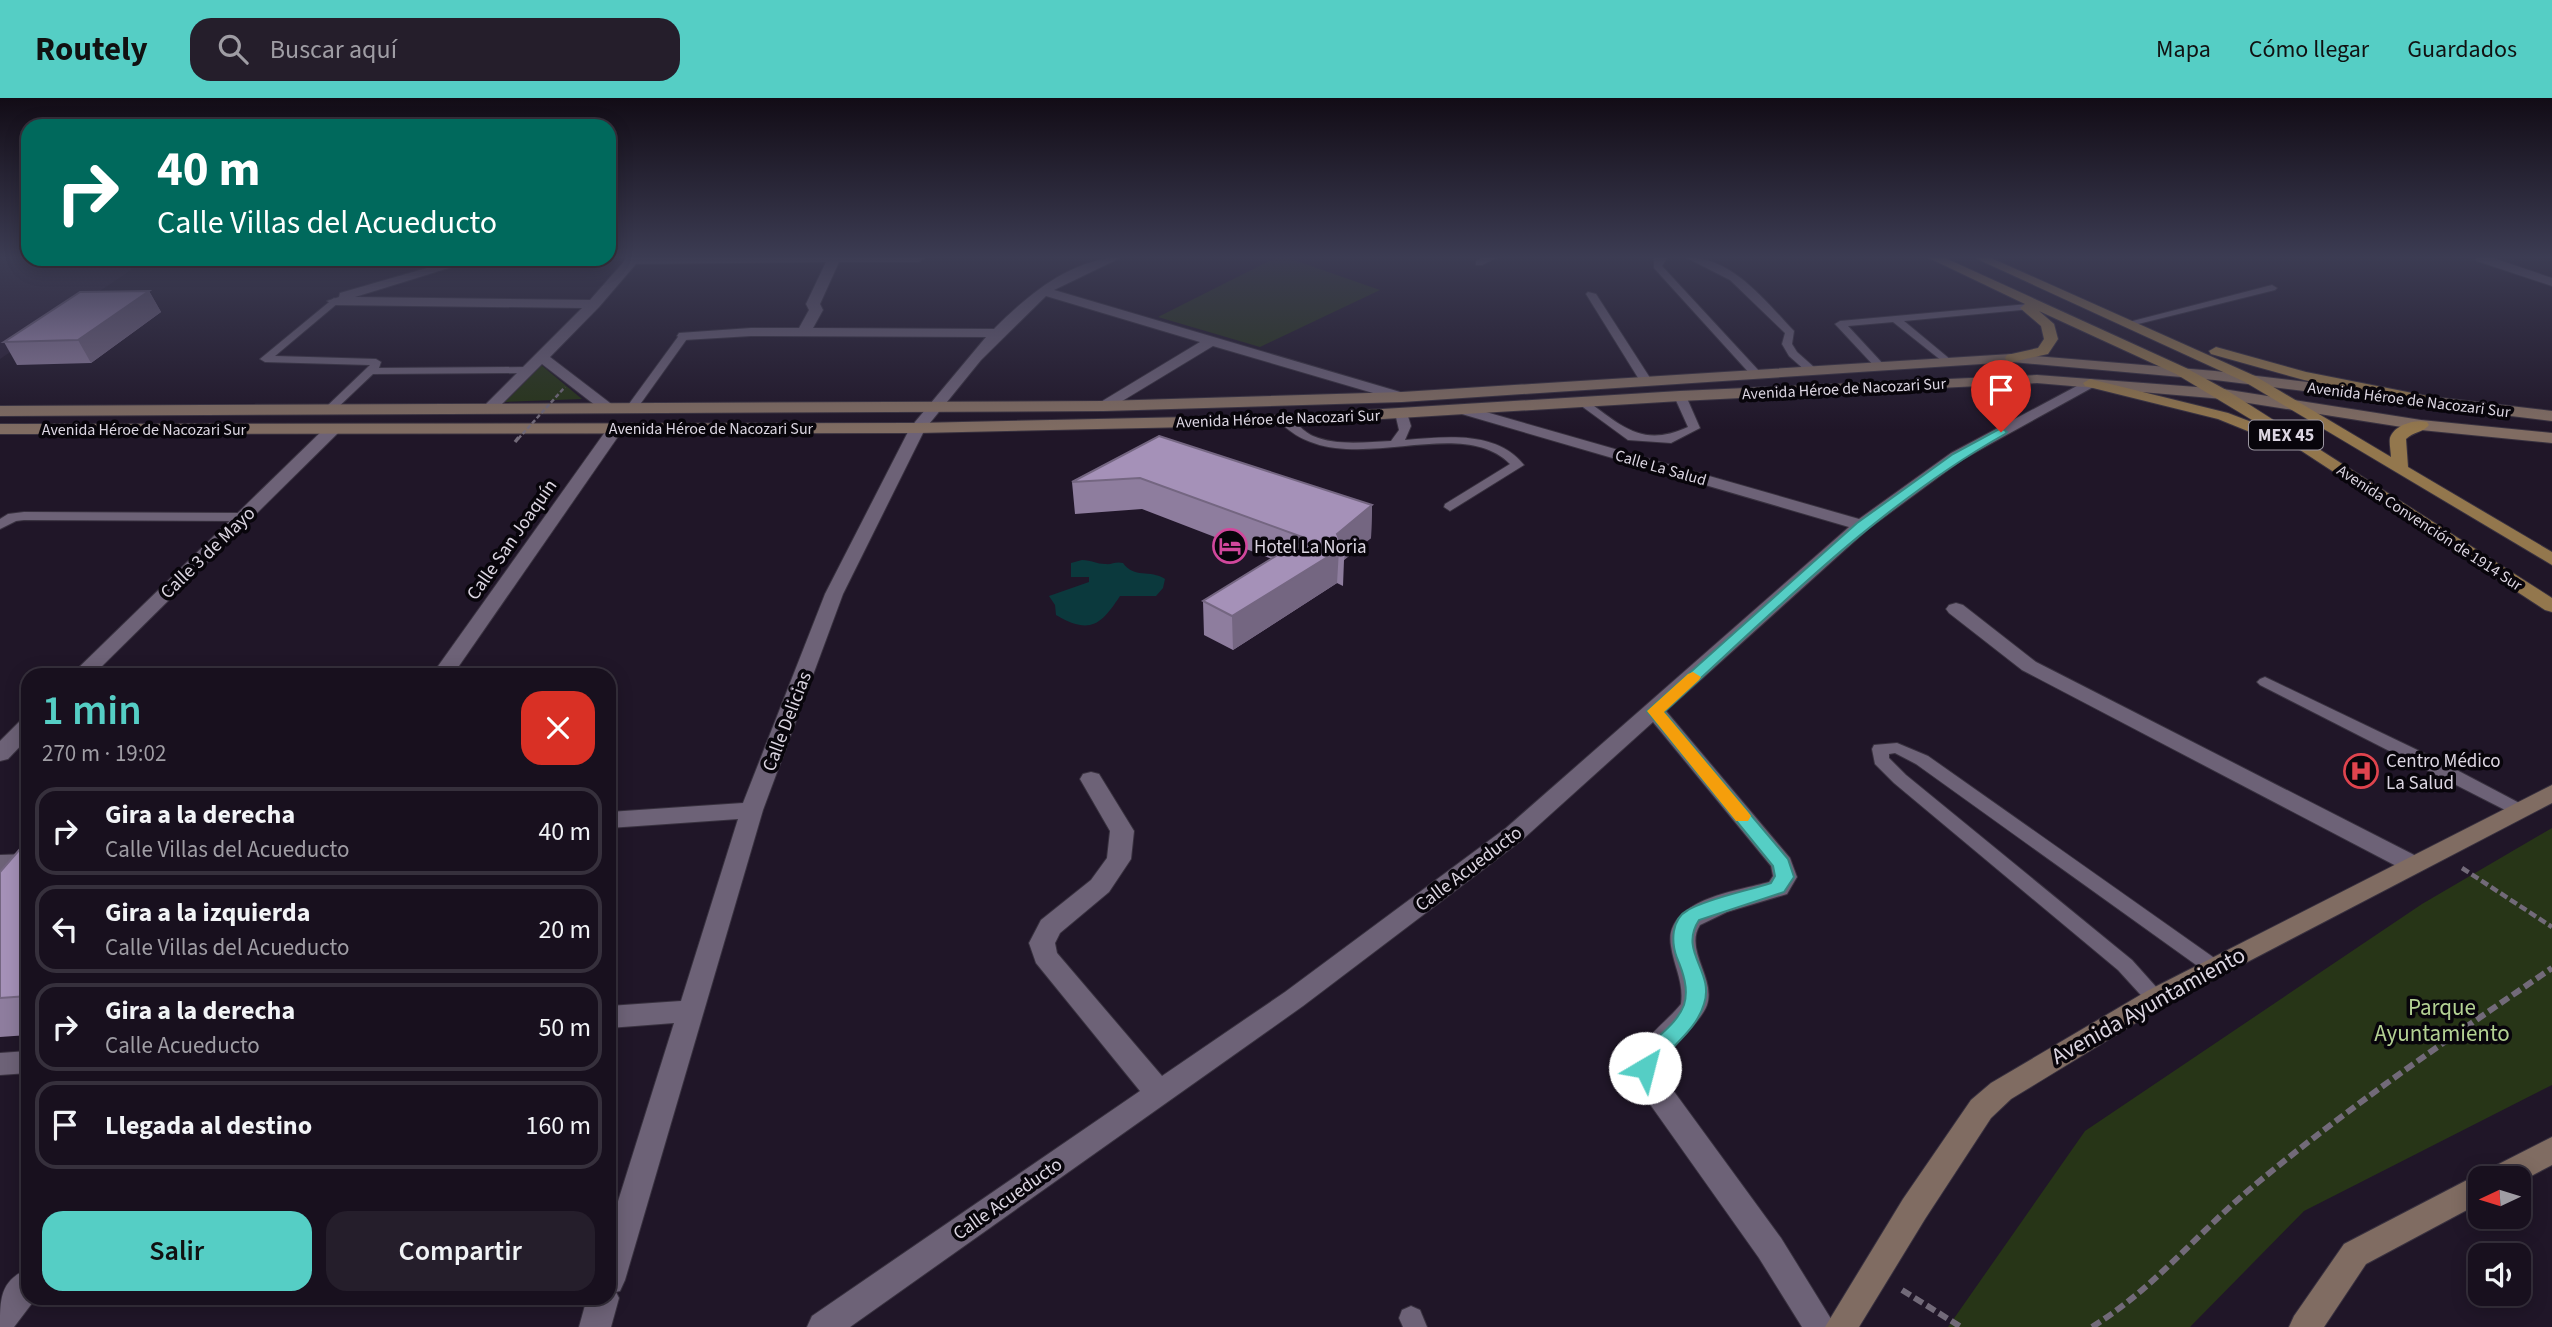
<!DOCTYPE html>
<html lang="es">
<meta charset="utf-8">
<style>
body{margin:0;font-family:"Source Sans 3",sans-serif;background:#251e2b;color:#f1f3f6;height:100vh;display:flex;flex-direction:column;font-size:26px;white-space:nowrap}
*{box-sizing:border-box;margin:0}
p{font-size:23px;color:#9f9da4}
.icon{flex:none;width:38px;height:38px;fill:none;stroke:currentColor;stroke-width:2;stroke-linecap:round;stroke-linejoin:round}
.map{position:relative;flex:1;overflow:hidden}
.drawer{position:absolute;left:21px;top:570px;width:595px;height:637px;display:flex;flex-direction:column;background:#18101e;border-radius:21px;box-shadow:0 4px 18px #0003,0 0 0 2px #36303c}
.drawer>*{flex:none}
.guide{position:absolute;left:21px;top:21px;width:595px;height:147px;border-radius:21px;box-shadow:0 4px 18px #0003,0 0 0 2px #36303c;background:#00695c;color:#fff;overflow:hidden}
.needle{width:46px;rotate:266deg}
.fabs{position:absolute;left:2468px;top:1068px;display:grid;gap:14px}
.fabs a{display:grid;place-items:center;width:63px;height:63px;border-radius:14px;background:#18101e;box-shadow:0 4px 18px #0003,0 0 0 2px #36303c;font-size:35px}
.pin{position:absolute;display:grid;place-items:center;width:60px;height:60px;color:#fff;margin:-72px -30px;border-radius:50% 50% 50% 0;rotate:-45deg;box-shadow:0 0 7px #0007}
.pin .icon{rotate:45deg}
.me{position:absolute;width:77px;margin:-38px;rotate:37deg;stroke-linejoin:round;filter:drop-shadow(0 0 5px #0008)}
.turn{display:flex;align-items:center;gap:24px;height:147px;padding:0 21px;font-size:32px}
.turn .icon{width:91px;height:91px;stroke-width:2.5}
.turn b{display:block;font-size:49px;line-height:60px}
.round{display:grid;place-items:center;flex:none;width:74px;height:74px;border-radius:21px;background:#251e2b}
.overview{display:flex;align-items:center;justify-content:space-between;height:119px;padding:0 21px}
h1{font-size:42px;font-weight:600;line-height:52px;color:#55cec5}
.cta{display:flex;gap:14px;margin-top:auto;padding:14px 21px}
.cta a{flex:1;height:80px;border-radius:21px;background:#55cec5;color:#111;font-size:28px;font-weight:600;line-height:80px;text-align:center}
.cta a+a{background:#251e2b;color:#f1f3f6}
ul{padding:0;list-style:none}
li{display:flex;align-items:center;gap:21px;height:88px;margin:0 14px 10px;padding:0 7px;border:4px solid #36303c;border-radius:21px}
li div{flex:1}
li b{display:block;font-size:26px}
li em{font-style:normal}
header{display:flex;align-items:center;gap:42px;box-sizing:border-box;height:98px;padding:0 35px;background:#55cec5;color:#111}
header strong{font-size:33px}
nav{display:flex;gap:38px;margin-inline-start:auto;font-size:24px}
.search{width:490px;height:63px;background:#251e2b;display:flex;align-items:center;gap:18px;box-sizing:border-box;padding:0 24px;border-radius:21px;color:#9f9da4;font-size:26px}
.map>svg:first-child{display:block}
.built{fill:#2b1f36}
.green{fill:#273517}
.water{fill:#0b393d}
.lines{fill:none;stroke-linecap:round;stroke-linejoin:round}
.lane-casing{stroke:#38313f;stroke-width:2}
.street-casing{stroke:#38313f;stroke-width:2}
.secondary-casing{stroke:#38313f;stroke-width:2}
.primary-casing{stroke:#38313f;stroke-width:2}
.path-far1{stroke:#726a79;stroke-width:4.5;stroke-dasharray:8 3.5;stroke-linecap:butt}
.path{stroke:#726a79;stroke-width:6;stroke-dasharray:10 4.5;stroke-linecap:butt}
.lane{fill:#6d6277;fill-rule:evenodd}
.street{fill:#6d6277;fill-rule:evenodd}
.secondary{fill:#806c62;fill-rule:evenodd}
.primary{fill:#93774d;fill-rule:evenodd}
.path-bridge-far1{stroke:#726a79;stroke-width:2.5;stroke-dasharray:4.5 2.5;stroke-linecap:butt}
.path-bridge{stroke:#726a79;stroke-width:3.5;stroke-dasharray:6 2.5;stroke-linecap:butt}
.wall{fill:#8e7d9e}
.shaded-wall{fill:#746681}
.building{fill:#a591b8;stroke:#746681;stroke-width:2}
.route{fill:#55cec5;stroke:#378680;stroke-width:2}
.slow{fill:#f59e0b}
.labels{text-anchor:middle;stroke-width:7;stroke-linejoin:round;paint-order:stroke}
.far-street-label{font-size:16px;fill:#dcd6e2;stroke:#08050b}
.shield{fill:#08050b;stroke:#9c97a2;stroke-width:2}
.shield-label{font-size:18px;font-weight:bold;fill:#dcd6e2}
.street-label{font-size:19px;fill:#dcd6e2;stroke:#08050b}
.poi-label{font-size:19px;fill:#dcd6e2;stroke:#08050b;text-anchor:start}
.near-street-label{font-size:23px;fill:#dcd6e2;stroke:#08050b}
.near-park-label{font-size:23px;fill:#b3d193;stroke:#08050b}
</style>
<header>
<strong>Routely</strong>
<div class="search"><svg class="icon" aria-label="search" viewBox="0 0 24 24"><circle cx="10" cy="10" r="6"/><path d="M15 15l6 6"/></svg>Buscar aquí</div>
<nav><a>Mapa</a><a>Cómo llegar</a><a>Guardados</a></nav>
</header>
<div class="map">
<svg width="2552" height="1229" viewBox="0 0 2552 1229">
<rect width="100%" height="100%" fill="#201628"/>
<polygon class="built" points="0,160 28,161 147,161 0,261"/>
<g class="green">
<polygon points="1275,160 1288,160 1380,192 1260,249 1158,219"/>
<polygon points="540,266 582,301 504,304"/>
<polygon points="2552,730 2552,987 2304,1113 2190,1229 1948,1229 2085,1033 2422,806"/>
</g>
<path class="water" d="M1082,462C1091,462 1097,466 1105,466C1112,467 1115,463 1123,465C1134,481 1150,471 1165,481L1163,490L1156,498H1120C1101,527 1090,537 1056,517L1055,507L1049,498L1089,484V479H1071V465Z"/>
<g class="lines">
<g class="lane-casing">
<g id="lane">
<polygon points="1483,160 1496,160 1482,167 1476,167 1476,163"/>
<polygon points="1654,160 1667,160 1662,168 1760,274 1760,278 1752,278 1654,170"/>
<path d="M1687,160C1732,158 1766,204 1794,233L1792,246L1797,254L1815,270V274H1807L1789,258L1782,246L1785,235L1730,182Z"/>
<polygon points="2272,187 2277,190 2275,192 2130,228 2125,225"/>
<polygon points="1588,194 1596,196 1652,283 1650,285 1640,283 1586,196"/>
<polygon points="334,200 339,203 338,205 275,258 376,261 381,264 379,270 528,269 533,272 528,275 373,276 333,314 325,314 325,310 370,267 265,264 260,261"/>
<polygon points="2039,205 2044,208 2043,210 1904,223 1951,262 1952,264 1947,267 1893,224 1848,228 1885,268 1876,270 1835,226 1840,223"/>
<polygon points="680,236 689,238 636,312 628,312 626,310"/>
<path d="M1680,295L1686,298L1700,330L1671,345L1628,342L1576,304L1586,302C1622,328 1642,350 1688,329L1674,298Z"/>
<path d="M1401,312L1407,315L1411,328L1405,342C1445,339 1496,332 1524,367L1450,413L1444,409L1445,406L1510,366C1456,312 1339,389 1278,322L1280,320C1293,318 1301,333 1313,338C1336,348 1366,344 1391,343L1399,332L1395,315Z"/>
<polygon points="24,414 242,415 249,419 242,423 24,422 16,423 0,431 0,421 8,416"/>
<polygon points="2265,579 2434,660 2525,708 2528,712 2525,716 2513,716 2260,587 2257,584 2260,581"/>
<polygon points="1897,645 1928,658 2220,864 2223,869 2220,874 2213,876 2206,874 1916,666 1895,655 1889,656 1889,660 1906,677 2132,862 2166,900 2163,906 2156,908 2149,906 2118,872 1894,685 1875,666 1872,651 1874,647"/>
<polygon points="1411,1208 1420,1212 1427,1229 1403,1229 1399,1220 1402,1212"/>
</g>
</g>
<g class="street-casing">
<g id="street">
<path d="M627,160H925L919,164H839L820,206L823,212L813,230L994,231C1027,198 1071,160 1120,160L1054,192L1407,296L1410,299L1407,302H1397L1213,248L1109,311H1099L1096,308L1099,305L1200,244L1046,198L981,262L925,331L843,496L763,712L625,1182L620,1193L616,1194L619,1200L611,1229H579L587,1200H609V1132L674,925L609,930V908L681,903L738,721L609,730V714L743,705L825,496L910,330L986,239L751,238L684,242L677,238L679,235L751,230H799L809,212L806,206L826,164L636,166L599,209L550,259L614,308L617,311L614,314H604L542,266L493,315H483L480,312L582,210L334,207L327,203L339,199L340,195L458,161H478L355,199L590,202Z"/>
<polygon points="2475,160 2493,160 2552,180 2552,188 2477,163"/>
<path d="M277,161H317C308,167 286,167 277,161Z"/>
<path d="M2090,281L2097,285L2095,288L1963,361L1868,431L1666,613L1790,760L1797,779L1787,796L1727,814L1700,827C1684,852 1716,880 1707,907C1699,929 1659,955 1659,973L1781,1140L1836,1229H1802L1759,1160L1640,992C1637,986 1632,978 1632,972C1629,951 1669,922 1681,906C1684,884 1674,869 1671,848C1663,802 1737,793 1769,784L1773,778L1771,768L1653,624L1522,742L1303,908L850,1229H807L812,1218L1140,993L1036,865L1029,845L1041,822L1091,782L1107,760L1110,733L1080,681L1083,676L1091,674L1099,676L1134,733L1131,761L1109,794L1060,835L1055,845L1057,855L1162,978L1285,894L1506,730L1849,429L1455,314L1452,311L1455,308H1465L1859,421L1951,355Z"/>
<polygon points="616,325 624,330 452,578 431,578 610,327"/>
<polygon points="333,326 341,331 339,334 92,578 70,578 327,328"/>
<polygon points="1956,505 1963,507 2036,564 2420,760 2424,766 2420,772 2412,775 2404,772 2022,572 1949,515 1946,511 1949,507"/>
<polygon points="28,621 28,640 8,661 0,663 0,643 20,623"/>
<polygon points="28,756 28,772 0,775 0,757"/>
<polygon points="28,953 28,975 0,977 0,955"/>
<path d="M28,1171V1200H36L14,1229H0C0,1202 0,1182 28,1171Z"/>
</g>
</g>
<g class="secondary-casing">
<g id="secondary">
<polygon points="2012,256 2215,273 2552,313 2552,323 2215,282 2012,264 1402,304 1104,313 0,318 0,308 1104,303 1402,294"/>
<polygon points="2037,277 2223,291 2421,322 2552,335 2552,345 2421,332 2223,301 2037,285 1680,303 1284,327 918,335 0,336 0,326 918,325 1284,317 1680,293"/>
<polygon points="2552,687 2552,705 2165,907 2011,1001 1991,1020 1925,1121 1859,1229 1825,1229 1903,1101 1971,1002 1991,985 2147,893"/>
<polygon points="2552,1039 2552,1067 2518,1085 2518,1080 2480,1080 2480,1105 2366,1166 2324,1229 2289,1229 2294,1218 2344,1146 2469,1081 2480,1077 2485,1078 2489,1071"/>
</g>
</g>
<g class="primary-casing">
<g id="primary">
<polygon points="1929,160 1945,160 2186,270 2228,293 2552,500 2552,514 2545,512 2274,335 2266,340 2260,338 2218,321 2085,288 2083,285 2090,281 2228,315 2262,328 2176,276 2039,213 2054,226 2058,241 2048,256 2012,264 2007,263 2005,260 2007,257 2038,250 2044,241 2041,228 2020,210 2025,206"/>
<path d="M1975,160H1991L2255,278L2391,359C2391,354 2389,345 2390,340C2394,327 2415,321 2427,324L2429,327C2424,334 2413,334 2406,341L2408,369L2552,454V467L2245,284Z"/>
<polygon points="2216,249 2306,274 2453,303 2461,308 2453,313 2304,282 2211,256 2209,253"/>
</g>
</g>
<polyline class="path-far1" points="2462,770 2552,829"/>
<g class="path">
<polyline points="1902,1192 1961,1229"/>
<path d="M2092,1229C2155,1190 2199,1133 2256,1086C2350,1008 2451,939 2552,870"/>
</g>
<use href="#lane" class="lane"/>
<use href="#street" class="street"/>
<use href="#secondary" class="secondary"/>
<use href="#primary" class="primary"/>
<polyline class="path-bridge-far1" points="518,341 565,289"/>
<polyline class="path-bridge" points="515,344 519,339"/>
</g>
<g class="wall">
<polygon points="149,193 161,214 91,265 17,267 4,244"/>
<polygon points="1159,338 1372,407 1371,440 1344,462 1343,488 1337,485 1233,552 1204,537 1203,503 1272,461 1142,411 1075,416 1072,384"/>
<polygon points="28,750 28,937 0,939 0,774"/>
</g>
<g class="shaded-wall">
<polygon points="149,193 161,214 91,265 78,242"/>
<polygon points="1372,407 1371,440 1344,462 1345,455 1339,452 1337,485 1233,552 1232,518"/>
</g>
<g class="building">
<polygon points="149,193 78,242 4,244 80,194"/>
<polygon points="1159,338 1372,407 1337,436 1345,455 1339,452 1232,518 1203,503 1305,440 1140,380 1072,384"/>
<polygon points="28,750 28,898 0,900 0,774 20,751"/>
</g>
<linearGradient id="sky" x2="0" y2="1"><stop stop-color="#120c16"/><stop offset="0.48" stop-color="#3c3c53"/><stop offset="1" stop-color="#3c3c53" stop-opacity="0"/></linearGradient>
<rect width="2552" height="332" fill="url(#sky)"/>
<path class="route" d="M2001,330L2007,334L2005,336C1877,408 1773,515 1664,614L1788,761L1794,779L1784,794L1699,822C1678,854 1715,873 1704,906C1695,936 1666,950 1652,976L1645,979L1637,976L1634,970C1644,943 1674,933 1684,907C1689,891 1683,874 1677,860C1671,844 1671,821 1688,812C1709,800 1747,793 1771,785L1775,778L1773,768L1647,613L1857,425L1953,356Z"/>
<polygon class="slow" points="1693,574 1701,579 1699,582 1664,614 1748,714 1751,718 1748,723 1736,723 1647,613 1688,576"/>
<defs>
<g id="hotel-ring" transform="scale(1.75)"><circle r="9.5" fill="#08050b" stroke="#d1479c" stroke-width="1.5"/><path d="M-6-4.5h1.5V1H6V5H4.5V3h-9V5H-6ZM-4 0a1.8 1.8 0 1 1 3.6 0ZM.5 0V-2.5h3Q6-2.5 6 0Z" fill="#d1479c"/></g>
<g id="hospital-ring" transform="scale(1.75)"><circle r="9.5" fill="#08050b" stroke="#e0444e" stroke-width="1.5"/><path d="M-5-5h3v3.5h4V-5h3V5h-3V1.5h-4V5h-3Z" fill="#e0444e"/></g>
</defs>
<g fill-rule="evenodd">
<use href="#hotel-ring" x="1230" y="448"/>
<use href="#hospital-ring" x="2361" y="673"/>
</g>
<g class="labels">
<g class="far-street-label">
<text transform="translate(1844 290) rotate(-3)" y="6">Avenida Héroe de Nacozari Sur</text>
<text transform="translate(2409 301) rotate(7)" y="6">Avenida Héroe de Nacozari Sur</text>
<text transform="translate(1278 320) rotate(-2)" y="6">Avenida Héroe de Nacozari Sur</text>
<text x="711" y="336">Avenida Héroe de Nacozari Sur</text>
<text x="144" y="337">Avenida Héroe de Nacozari Sur</text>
<text transform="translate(1661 369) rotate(16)" y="6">Calle La Salud</text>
<text transform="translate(2430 429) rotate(33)" y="6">Avenida Convención de 1914 Sur</text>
</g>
<rect class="shield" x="2249" y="322.5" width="74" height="29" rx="5"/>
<g class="shield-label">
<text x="2286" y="343">MEX 45</text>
</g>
<g class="street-label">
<text transform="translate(511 441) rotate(-55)" y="7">Calle San Joaquín</text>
<text transform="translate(207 454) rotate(-44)" y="7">Calle 3 de Mayo</text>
<text transform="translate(786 623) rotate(-69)" y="7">Calle Delicias</text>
<text transform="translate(1468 770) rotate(-37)" y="7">Calle Acueducto</text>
<text transform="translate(1007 1100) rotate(-35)" y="7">Calle Acueducto</text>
</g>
<g class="poi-label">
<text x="1254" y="455">Hotel La Noria</text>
<text x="2386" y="669">Centro Médico<tspan x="2386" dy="22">La Salud</tspan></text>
</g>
<g class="near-street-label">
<text transform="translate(2148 907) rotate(-29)" y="8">Avenida Ayuntamiento</text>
</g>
<g class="near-park-label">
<text x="2442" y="917">Parque<tspan x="2442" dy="26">Ayuntamiento</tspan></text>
</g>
</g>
</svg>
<div class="fabs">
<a><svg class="needle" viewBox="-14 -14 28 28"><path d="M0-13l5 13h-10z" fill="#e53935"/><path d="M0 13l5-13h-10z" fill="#9f9da4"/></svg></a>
<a><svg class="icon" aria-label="sound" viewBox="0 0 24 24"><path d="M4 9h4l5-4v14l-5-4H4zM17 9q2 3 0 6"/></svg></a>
</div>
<div class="pin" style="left:2001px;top:334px;background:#d93025"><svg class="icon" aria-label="arrive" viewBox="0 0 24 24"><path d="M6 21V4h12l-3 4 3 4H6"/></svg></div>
<svg class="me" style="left:1645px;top:970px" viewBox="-20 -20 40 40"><circle r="19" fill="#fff"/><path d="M0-13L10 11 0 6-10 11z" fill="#55cec5"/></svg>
<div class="guide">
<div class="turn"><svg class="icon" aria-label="right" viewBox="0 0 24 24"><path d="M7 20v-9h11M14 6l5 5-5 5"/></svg><div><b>40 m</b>Calle Villas del Acueducto</div></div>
</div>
<section class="drawer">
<div class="overview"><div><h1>1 min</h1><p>270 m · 19:02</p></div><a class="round" style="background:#d93025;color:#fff"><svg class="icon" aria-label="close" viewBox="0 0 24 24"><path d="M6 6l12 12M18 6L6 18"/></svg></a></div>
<ul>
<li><svg class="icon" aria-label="right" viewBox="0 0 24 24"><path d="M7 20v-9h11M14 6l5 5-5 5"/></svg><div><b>Gira a la derecha</b><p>Calle Villas del Acueducto</p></div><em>40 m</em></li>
<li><svg class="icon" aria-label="left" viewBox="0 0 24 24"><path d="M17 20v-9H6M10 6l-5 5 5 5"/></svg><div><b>Gira a la izquierda</b><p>Calle Villas del Acueducto</p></div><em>20 m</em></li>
<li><svg class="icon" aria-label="right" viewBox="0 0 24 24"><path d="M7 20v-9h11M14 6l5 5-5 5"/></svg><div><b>Gira a la derecha</b><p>Calle Acueducto</p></div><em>50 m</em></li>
<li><svg class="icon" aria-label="arrive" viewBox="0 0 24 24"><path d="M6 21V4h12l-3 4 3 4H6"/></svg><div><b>Llegada al destino</b></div><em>160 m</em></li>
</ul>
<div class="cta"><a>Salir</a><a>Compartir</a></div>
</section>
</div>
